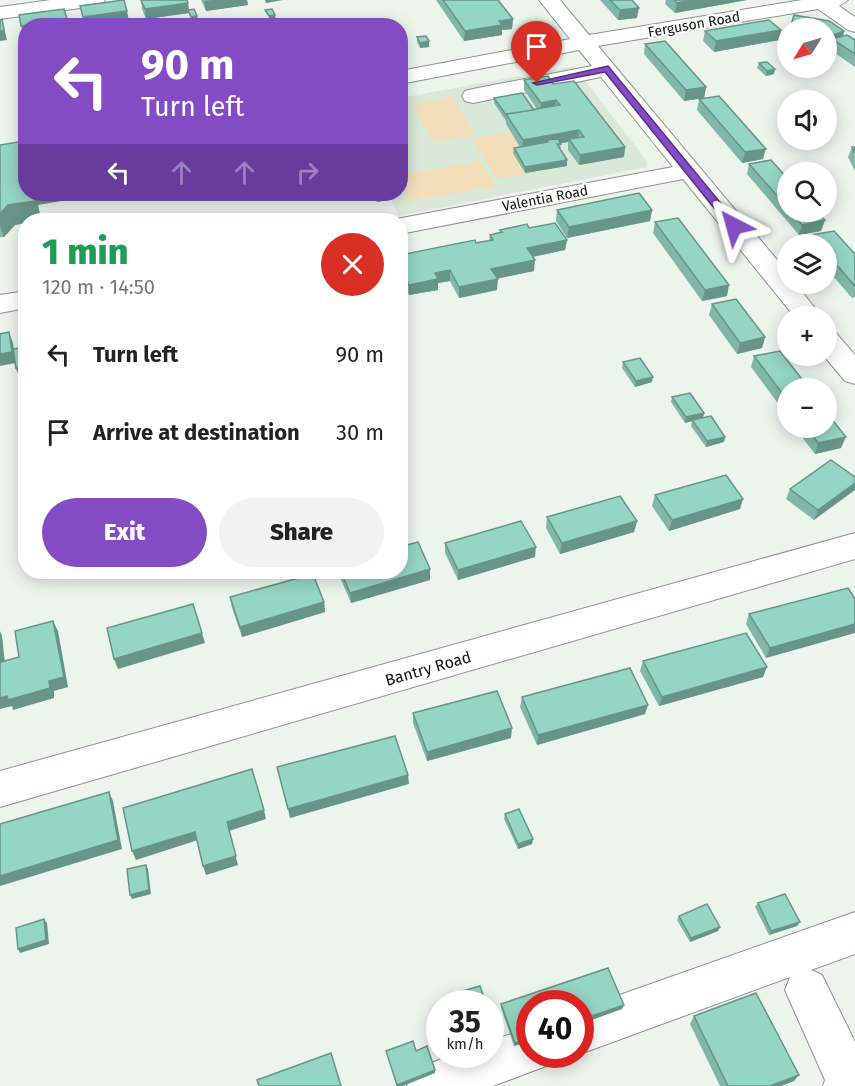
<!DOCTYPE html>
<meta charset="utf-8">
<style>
body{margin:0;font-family:"Fira Sans",sans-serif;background:#f2f2f2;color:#222;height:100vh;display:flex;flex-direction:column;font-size:22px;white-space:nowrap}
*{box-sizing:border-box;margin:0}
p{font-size:20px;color:#767676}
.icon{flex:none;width:33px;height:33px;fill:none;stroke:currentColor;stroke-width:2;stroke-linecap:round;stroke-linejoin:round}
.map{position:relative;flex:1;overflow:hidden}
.sheet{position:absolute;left:18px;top:213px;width:390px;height:366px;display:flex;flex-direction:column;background:#fff;border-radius:24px;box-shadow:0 3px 15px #0003}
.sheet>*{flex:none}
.guide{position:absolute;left:18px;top:18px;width:390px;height:183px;border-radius:24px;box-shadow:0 3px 15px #0003;background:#844cc4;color:#fff;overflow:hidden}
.needle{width:39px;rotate:233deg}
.buttons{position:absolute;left:777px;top:18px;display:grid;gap:12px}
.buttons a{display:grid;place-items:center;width:60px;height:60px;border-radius:50%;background:#fff;box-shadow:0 3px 15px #0003;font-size:30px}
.speed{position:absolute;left:426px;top:990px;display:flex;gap:12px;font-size:30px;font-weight:700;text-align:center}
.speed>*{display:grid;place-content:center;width:78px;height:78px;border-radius:50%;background:#fff;box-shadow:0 3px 15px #0003;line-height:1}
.speed small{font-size:15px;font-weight:400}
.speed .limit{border:9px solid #d22;background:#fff;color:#111}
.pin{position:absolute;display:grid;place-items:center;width:51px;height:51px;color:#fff;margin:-62px -26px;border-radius:50% 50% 50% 0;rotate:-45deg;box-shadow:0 0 6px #0007}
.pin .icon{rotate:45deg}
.me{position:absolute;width:66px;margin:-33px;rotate:321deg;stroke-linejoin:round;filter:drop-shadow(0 0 4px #0008)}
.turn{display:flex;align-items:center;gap:21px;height:126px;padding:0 24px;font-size:27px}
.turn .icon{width:78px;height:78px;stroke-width:2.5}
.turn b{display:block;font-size:42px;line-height:51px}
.lanes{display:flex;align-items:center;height:57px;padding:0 24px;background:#0003;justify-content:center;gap:30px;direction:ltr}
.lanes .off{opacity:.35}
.round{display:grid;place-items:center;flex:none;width:63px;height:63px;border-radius:32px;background:#f2f2f2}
.overview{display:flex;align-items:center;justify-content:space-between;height:102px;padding:0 24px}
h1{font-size:36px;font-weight:800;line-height:45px;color:#1e9e55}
.button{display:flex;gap:12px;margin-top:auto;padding:12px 24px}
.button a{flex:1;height:69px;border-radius:36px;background:#844cc4;color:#fff;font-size:24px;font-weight:800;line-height:69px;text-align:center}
.button a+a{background:#f2f2f2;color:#222}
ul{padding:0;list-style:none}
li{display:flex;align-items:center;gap:18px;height:78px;padding:0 24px}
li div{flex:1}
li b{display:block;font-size:22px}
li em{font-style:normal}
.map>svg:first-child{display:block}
.built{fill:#d9e8d8}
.green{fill:#f3deba}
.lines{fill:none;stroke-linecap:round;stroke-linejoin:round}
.minor-casing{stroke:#8b948b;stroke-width:2}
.minor{fill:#fff;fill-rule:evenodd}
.wall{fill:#80b7a8}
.shaded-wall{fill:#689588}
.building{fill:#95d5c3;stroke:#689588;stroke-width:1.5}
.route{fill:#844cc4;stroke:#56317f;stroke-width:1.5}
.labels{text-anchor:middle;stroke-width:4.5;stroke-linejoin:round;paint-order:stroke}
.far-street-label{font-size:14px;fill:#0f120e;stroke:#fff}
.street-label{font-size:16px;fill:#0f120e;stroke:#fff}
</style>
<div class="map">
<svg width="855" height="1086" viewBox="0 0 855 1086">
<rect width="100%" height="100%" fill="#ebf5ea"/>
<polygon class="built" points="574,66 646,160 647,167 399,216 388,194 400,194 401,98"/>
<g class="green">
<polygon points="452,97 475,135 434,142 412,104"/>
<polygon points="510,132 537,172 497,179 471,139"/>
<polygon points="480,161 496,186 410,201 401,183 401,175"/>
</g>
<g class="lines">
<g class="minor-casing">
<g id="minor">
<polygon points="51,0 105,0 102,4 95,6 0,19 0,7"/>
<polygon points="539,0 560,0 589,35 802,0 848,0 839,6 855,17 855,32 848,30 818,9 598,46 788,273 788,284 796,284 821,316 794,316 683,179 400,234 400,220 391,220 673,167 601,77 473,103 465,101 462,96 465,91 473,89 592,66 579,50 400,84 400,71 570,39"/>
<polygon points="26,291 26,308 0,313 0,295"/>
<polygon points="826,330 836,333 855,355 855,384 845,381 824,356 826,356"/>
<polygon points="855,533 855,559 0,807 0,771"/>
<polygon points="855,912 855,954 811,970 822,975 855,1042 855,1086 823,1086 825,1080 785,990 790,977 580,1054 580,1009"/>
<polygon points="530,1028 530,1054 551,1054 546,1066 493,1086 407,1086 414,1070 454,1054 490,1054 490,1041"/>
</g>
</g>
<use href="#minor" class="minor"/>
</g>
<g class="wall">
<polygon points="141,0 188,3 189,10 197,16 198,21 192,22 189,13 146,19 142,9"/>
<polygon points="201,0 247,0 248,5 206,11"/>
<polygon points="436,0 498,0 513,19 512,29 502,30 502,35 464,41"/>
<polygon points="600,0 632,0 637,18 618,20"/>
<polygon points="666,0 747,0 675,13 665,4"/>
<polygon points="794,15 829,21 844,31 843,36 847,35 855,40 855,67 829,49 830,45 826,43 826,28 790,28"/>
<polygon points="705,31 779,40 714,52 703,41"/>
<polygon points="417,37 429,47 420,48 417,42"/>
<polygon points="645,44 706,87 704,98 684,101 644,54"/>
<polygon points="759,63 774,74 766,76 757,68"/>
<polygon points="524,80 553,84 625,147 624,157 579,165 568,150 568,142 561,143 560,149 567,166 525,173 513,153 514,148 520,147 506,124 506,121 494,103 494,98 534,110 537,109 524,90"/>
<polygon points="699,99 763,159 742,163 697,110"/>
<polygon points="24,141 26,146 26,194 38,205 41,220 15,225 4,237 0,237 0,145"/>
<polygon points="852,147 855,147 855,171 848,157"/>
<polygon points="749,164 788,179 788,212 817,212 825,220 821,231 799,235 747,174"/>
<polygon points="373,194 393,194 393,199 377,202"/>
<polygon points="557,210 652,210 650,221 567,238 556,221"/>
<polygon points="655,222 727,296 702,301 653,233"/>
<polygon points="529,228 567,240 565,250 533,257 534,271 497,278 497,290 459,298 450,281 438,283 438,290 409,295 400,279 400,255 489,240 490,235 500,233 500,230"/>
<polygon points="811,235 855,254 855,297 852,298 826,268 826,244 808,244"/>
<polygon points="712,304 765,337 762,348 737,354 709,315"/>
<polygon points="754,356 788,388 788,417 751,367"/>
<polygon points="623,362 652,382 635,387 622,368"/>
<polygon points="672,397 703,418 725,437 724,442 706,447 691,426 692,421 685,423 671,402"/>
<polygon points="795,428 826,428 841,448 815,454"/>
<polygon points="855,477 814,520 786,499 790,489"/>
<polygon points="655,495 740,509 669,531 652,506"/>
<polygon points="547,517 637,521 634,532 560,554 546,528"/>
<polygon points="445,543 535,557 458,580 445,553"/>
<polygon points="430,569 430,580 351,603 339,575 339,572"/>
<polygon points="848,588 766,658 746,624 749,614"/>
<polygon points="230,597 324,602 325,612 242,637 232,608"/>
<polygon points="643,661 763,677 659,706 640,671"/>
<polygon points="522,697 645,714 537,745 520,707"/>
<polygon points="413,713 511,738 427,761 413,723"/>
<polygon points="505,814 533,839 532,844 518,849 504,819"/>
<polygon points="758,903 797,926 769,935 755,907"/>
<polygon points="679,916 720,927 718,931 690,942 677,920"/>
<polygon points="608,968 624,1005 622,1009 580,1024 580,1004 530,1004 530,1041 514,1046 501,1008 501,1004"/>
<polygon points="694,1016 794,1081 781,1086 720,1086 690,1024"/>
</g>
<g class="shaded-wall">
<polygon points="213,0 247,0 248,5 206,11 204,1"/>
<polygon points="265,0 283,0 266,3"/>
<polygon points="694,0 747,0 675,13 677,3"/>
<polygon points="188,3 189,13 146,19 145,9"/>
<polygon points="639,8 637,18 618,20 620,10"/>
<polygon points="127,11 129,21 97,26 85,26 83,17"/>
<polygon points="275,15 276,20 269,21 269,16"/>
<polygon points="197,16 198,21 192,22 191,17"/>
<polygon points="2,19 7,40 0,41 0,31"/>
<polygon points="67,19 68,26 26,26 26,36 24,36 21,26"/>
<polygon points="513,19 512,29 502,30 502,35 464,41 465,31 499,21"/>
<polygon points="781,30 779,40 714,52 716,41"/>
<polygon points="844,31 842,41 832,39 830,45 833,35"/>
<polygon points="429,41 429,47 420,48 420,43"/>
<polygon points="775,69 774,74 766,76 767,71"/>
<polygon points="706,87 704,98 684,101 686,90"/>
<polygon points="556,100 555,111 540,113 541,103"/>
<polygon points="579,130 578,140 569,139 568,142 548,146 548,142 547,140 547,146 523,150 523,140"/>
<polygon points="625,147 624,157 579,165 580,155"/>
<polygon points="766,149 763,159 742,163 745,152"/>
<polygon points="567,160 567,166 525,173 525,167"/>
<polygon points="33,194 103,194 38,205 41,220 26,220 26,223 15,225 4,237 0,226 0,214 8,205"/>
<polygon points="393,194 393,199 377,202 377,196"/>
<polygon points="652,210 650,221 567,238 569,227"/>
<polygon points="825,220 821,231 799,235 802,225"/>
<polygon points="567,240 565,250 526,258 527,248"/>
<polygon points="535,260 534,271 491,280 491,269"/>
<polygon points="450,270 450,281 438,283 438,290 409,295 409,285 435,273"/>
<polygon points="498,279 497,290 459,298 459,287"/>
<polygon points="729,285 727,296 702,301 705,290"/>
<polygon points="9,332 13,343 16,363 0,366 0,354"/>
<polygon points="765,337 762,348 737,354 740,343"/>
<polygon points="26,366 26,372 18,374 16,368"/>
<polygon points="653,377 652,382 635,387 636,381"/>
<polygon points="704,413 703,418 685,423 686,417"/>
<polygon points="725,437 724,442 706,447 707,441"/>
<polygon points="846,437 841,448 815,454 818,443"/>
<polygon points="855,483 855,490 814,520 818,510"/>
<polygon points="743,499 740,509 669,531 672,520"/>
<polygon points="637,521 634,532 560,554 562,543"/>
<polygon points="536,547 535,557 458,580 458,570"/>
<polygon points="430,569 430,580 351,603 350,593"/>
<polygon points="324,602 325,612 242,637 240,627"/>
<polygon points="53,621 58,631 68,687 54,691 54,698 13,710 12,706 0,709 0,698 49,681"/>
<polygon points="855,624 855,633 766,658 770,648"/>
<polygon points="0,631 2,636 6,672 1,662 0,650"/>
<polygon points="202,633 205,643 118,669 114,659"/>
<polygon points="767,667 763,677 659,706 662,697"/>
<polygon points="648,705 645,714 537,745 538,735"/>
<polygon points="512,728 511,738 427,761 427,752"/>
<polygon points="408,775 409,784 290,818 288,809"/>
<polygon points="109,792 113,801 122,849 0,886 0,876"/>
<polygon points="264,810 266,819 229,831 238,865 206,875 203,866 227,822"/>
<polygon points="195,832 198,840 136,860 132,851"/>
<polygon points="533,839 532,844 518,849 518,844"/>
<polygon points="146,865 148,869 151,894 132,899 130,895"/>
<polygon points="44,919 47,923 49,944 20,953 18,949"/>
<polygon points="800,922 797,926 769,935 771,931"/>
<polygon points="720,927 718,931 690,942 691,938"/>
<polygon points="624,1005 622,1009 580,1024 580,1020"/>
<polygon points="530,1038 530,1041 514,1046 515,1043"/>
<polygon points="435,1070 435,1073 403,1086 397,1086 397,1085"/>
<polygon points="799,1075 794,1081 781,1086 770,1086"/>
</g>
<g class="building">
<polygon points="124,0 127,11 83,17 80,6"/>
<polygon points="141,0 187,0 188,3 145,9"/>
<polygon points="443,0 498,0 513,19 499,21 502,25 465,31"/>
<polygon points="610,0 632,0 639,8 620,10"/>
<polygon points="674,0 694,0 677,3"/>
<polygon points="64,9 67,19 21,26 19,15"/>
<polygon points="194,9 197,16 191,17 188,10"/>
<polygon points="272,9 275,15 269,16 265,10"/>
<polygon points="794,15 829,21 844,31 833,35 826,31 826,28 813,28 791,25"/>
<polygon points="2,19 4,30 0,31 0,20"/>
<polygon points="769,20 781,30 716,41 705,31"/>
<polygon points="847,35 855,40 855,54 832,39"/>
<polygon points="426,36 429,41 420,43 417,37"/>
<polygon points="665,41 706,87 686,90 645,44"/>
<polygon points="767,62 775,69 767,71 759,63"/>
<polygon points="548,76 553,84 574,81 625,147 580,155 569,139 584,137 579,130 523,140 506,114 560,105 556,100 541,103 524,80"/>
<polygon points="522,93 534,110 506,114 506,115 494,98"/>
<polygon points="719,96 766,149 745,152 699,99"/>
<polygon points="558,139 561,144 557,144 567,160 525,167 514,148 548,142 547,140"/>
<polygon points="24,141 26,149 26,194 33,194 35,201 8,205 0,214 0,145"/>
<polygon points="852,147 855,147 855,153"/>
<polygon points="771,160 788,179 788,208 749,164"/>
<polygon points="639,193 652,210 569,227 557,210"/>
<polygon points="376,194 393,194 377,196"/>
<polygon points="791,212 817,212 825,220 802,225"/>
<polygon points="678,218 729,285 705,290 655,222"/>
<polygon points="555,223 567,240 527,248 535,260 491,269 498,279 459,287 450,270 435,273 438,279 409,285 400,268 400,255 475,240 476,243 493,240 490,235 502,232 500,230 527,224 529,228"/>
<polygon points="834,231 855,254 855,286 826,253 826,244 819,244 811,235"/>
<polygon points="736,299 765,337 740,343 712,304"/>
<polygon points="9,332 12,352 0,354 0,334"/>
<polygon points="26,347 26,366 16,368 13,349"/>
<polygon points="780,351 809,388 788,388 788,401 754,356"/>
<polygon points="640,358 653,377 636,381 623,362"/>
<polygon points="690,393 704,413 686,417 672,397"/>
<polygon points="826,412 846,437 818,443 807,428 826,428"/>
<polygon points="711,416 725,437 707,441 692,420"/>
<polygon points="831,460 855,477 855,483 818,510 790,489"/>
<polygon points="726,475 743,499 672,520 655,495"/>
<polygon points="620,496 637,521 562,543 547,517"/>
<polygon points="521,521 536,547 458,570 445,543"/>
<polygon points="418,542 430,569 350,593 341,572 400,572 400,547"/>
<polygon points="313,574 324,602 240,627 230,597"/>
<polygon points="848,588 855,599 855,624 770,648 749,614"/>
<polygon points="193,604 202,633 114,659 107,628"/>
<polygon points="53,621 64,677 49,681 50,688 8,700 7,696 0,698 0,650 1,662 19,657 15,631"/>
<polygon points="746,633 767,667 662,697 643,661"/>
<polygon points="630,668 648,705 538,735 522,697"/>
<polygon points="497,691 512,728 427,752 413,713"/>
<polygon points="395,736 408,775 288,809 277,767"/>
<polygon points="252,769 264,810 227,822 236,856 203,866 195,832 132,851 123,808"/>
<polygon points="109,792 118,840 0,876 0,824"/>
<polygon points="519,809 533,839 518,844 505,814"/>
<polygon points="146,865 149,890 130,895 127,869"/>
<polygon points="785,894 800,922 771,931 758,903"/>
<polygon points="707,904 720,927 691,938 679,916"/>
<polygon points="44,919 46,940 18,949 16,928"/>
<polygon points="608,968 624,1005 580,1020 580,1004 530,1004 530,1038 515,1043 501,1004"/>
<polygon points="480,986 486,1004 454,1004 452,994"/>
<polygon points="756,993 799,1075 770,1086 728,1086 694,1016"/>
<polygon points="413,1041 416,1051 427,1046 435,1070 397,1085 386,1051"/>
<polygon points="331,1053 341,1086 259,1086 257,1080"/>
</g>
<polygon class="route" points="608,66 737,223 737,228 730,228 605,72 537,85 533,83"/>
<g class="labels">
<g class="far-street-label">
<text transform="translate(694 24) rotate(-10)" y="5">Ferguson Road</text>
<text transform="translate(545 198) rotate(-11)" y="5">Valentia Road</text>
</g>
<g class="street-label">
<text transform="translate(428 668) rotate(-16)" y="6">Bantry Road</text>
</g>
</g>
</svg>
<div class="buttons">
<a><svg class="needle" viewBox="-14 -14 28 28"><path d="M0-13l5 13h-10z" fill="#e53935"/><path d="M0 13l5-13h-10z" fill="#767676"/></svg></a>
<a><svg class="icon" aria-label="sound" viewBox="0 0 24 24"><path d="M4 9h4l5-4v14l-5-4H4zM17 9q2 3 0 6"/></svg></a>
<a><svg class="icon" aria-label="search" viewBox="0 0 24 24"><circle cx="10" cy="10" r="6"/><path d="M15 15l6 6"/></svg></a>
<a><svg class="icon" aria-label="layers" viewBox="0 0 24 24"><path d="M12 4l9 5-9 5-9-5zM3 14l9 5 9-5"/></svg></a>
<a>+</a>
<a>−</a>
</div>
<div class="speed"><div>35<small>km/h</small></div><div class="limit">40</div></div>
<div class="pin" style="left:537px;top:83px;background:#d93025"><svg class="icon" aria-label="arrive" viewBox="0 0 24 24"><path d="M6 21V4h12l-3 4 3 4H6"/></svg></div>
<svg class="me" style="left:734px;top:226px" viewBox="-20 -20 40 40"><path d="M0-17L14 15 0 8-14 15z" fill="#844cc4" stroke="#fff" stroke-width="4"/></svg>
<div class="guide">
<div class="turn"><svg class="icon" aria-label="left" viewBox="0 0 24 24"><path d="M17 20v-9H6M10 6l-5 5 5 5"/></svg><div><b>90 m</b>Turn left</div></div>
<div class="lanes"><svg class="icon" aria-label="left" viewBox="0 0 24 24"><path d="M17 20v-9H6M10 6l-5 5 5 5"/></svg><svg class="icon off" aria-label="ahead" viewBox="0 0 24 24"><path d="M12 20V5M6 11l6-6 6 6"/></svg><svg class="icon off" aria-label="ahead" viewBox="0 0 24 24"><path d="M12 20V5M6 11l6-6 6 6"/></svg><svg class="icon off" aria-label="right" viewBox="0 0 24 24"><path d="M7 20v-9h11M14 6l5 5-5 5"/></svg></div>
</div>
<section class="sheet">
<div class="overview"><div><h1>1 min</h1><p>120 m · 14:50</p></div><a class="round" style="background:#d93025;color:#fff"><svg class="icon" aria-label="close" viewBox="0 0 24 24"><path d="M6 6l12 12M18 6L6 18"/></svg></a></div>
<ul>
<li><svg class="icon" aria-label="left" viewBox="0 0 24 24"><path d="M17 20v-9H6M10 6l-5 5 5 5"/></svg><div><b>Turn left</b></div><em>90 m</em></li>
<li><svg class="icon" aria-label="arrive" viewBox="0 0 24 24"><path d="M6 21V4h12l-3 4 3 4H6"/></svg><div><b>Arrive at destination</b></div><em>30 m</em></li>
</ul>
<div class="button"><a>Exit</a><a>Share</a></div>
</section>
</div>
